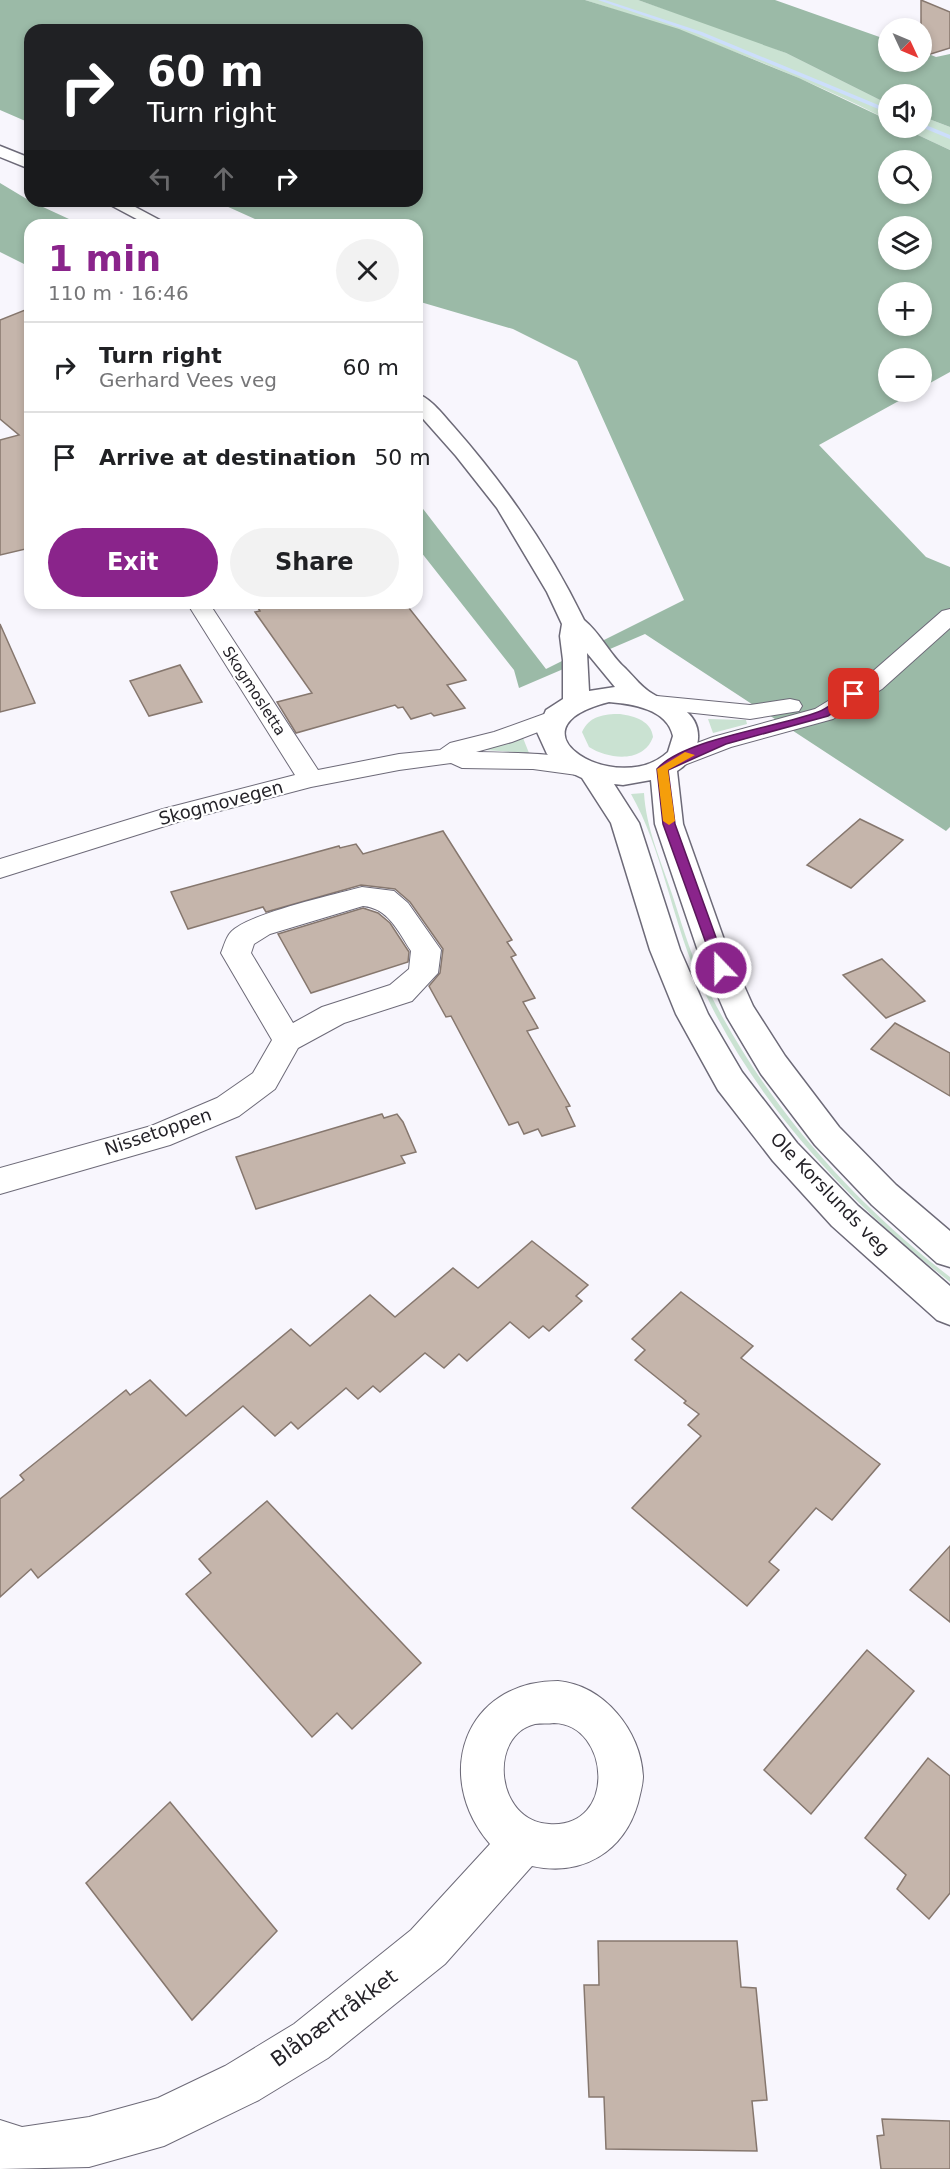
<!DOCTYPE html>
<meta charset="utf-8">
<style>
body{margin:0;font-family:"DejaVu Sans",sans-serif;background:#f2f2f2;color:#202124;height:100vh;display:flex;flex-direction:column;font-size:22px;white-space:nowrap}
*{box-sizing:border-box;margin:0}
p{font-size:20px;color:#757577}
.icon{flex:none;width:33px;height:33px;fill:none;stroke:currentColor;stroke-width:2;stroke-linecap:round;stroke-linejoin:round}
.map{position:relative;flex:1;overflow:hidden}
.drawer{position:absolute;left:24px;top:219px;width:399px;height:390px;display:flex;flex-direction:column;background:#fff;border-radius:18px;box-shadow:0 3px 9px #0003}
.drawer>*{flex:none}
.top-card{position:absolute;left:24px;top:24px;width:399px;height:183px;border-radius:18px;box-shadow:0 3px 9px #0003;background:#202124;color:#fff;overflow:hidden}
.needle{width:39px;rotate:134deg}
.fabs{position:absolute;left:878px;top:18px;display:grid;gap:12px}
.fabs a{display:grid;place-items:center;width:54px;height:54px;border-radius:50%;background:#fff;box-shadow:0 3px 9px #0003;font-size:30px}
.pin{position:absolute;display:grid;place-items:center;width:51px;height:51px;color:#fff;margin:-26px;border-radius:12px;box-shadow:0 3px 9px #0006}
.me{position:absolute;width:66px;margin:-33px;rotate:338deg;stroke-linejoin:round;filter:drop-shadow(0 0 4px #0008)}
.turn{display:flex;align-items:center;gap:21px;height:126px;padding:0 24px;font-size:27px}
.turn .icon{width:78px;height:78px;stroke-width:2.5}
.turn b{display:block;font-size:42px;line-height:51px}
.lanes{display:flex;align-items:center;height:57px;padding:0 24px;background:#0003;justify-content:center;gap:30px;direction:ltr}
.lanes .off{opacity:.35}
.round{display:grid;place-items:center;flex:none;width:63px;height:63px;border-radius:32px;background:#f2f2f2}
.headline{display:flex;align-items:center;justify-content:space-between;height:102px;padding:0 24px}
h1{font-size:36px;font-weight:700;line-height:45px;color:#8a248b}
.action{display:flex;gap:12px;margin-top:auto;padding:12px 24px}
.action a{flex:1;height:69px;border-radius:36px;background:#8a248b;color:#fff;font-size:24px;font-weight:700;line-height:69px;text-align:center}
.action a+a{background:#f2f2f2;color:#202124}
ul{padding:0;list-style:none}
li{display:flex;align-items:center;gap:18px;height:90px;padding:0 24px;border-top:2px solid #e0e0e0}
li div{flex:1}
li b{display:block;font-size:22px}
li em{font-style:normal}
.map>svg:first-child{display:block}
.green{fill:#cae2d2}
.forest{fill:#9bbaa7;fill-rule:evenodd}
.lines{fill:none;stroke-linecap:round;stroke-linejoin:round}
.stream{fill:#ccdefb;fill-rule:evenodd}
.building{fill:#c5b5ab;stroke:#86776e;stroke-width:1.5}
.street-casing{stroke:#6d6a78;stroke-width:2}
.secondary-casing{stroke:#6d6a78;stroke-width:3}
.street{fill:#fff;fill-rule:evenodd}
.secondary{fill:#fff;fill-rule:evenodd}
.route{fill:#8a248b;stroke:#5a175a;stroke-width:1.5}
.slow{fill:#f59e0b}
.labels{text-anchor:middle;stroke-width:4.5;stroke-linejoin:round;paint-order:stroke}
.far-street-label{font-size:15px;fill:#242228;stroke:#fff}
.street-label{font-size:18px;fill:#242228;stroke:#fff}
.near-street-label{font-size:21px;fill:#242228;stroke:#fff}
</style>
<div class="map">
<svg width="950" height="2169" viewBox="0 0 950 2169">
<rect width="100%" height="100%" fill="#f8f6fd"/>
<g class="green">
<path d="M585,0H638L738,34L786,53L888,104V120C791,70 689,33 585,0Z"/>
<polygon points="921,116 950,127 950,150 903,128 921,128"/>
<path d="M620,714C635,716 651,721 653,737C643,764 608,759 589,747L582,732C589,716 604,714 620,714Z"/>
<polygon points="708,719 746,720 747,724 713,733"/>
<polygon points="523,738 529,753 485,750 487,749"/>
<path d="M644,793C646,828 661,861 672,894C681,921 689,950 701,975C757,1094 846,1197 950,1277V1282C845,1200 749,1097 696,973C671,915 662,849 631,794Z"/>
</g>
<g class="forest">
<path d="M0,0H585L679,29L799,78L888,120V128H903L950,150V372L921,388V358H888V392H915L819,445L926,557L950,567V827L946,831L645,634L519,688L514,670L417,547V501L546,669L684,600L577,361L513,329L417,301V225H268L215,201H417V30H30V123L0,110ZM888,160H921V194H888ZM888,226H921V260H888ZM888,292H921V326H888Z"/>
<polygon points="638,0 775,0 888,40 888,62 921,62 921,51 936,57 950,54 950,127 921,116 921,94 888,94 888,104 786,53"/>
<polygon points="0,183 30,201 82,225 30,225 30,267 0,252"/>
</g>
<g class="lines">
<g class="stream">
<polygon points="598,0 605,0 702,32 888,109 888,113 698,34"/>
<polygon points="921,123 950,135 950,139 921,127"/>
</g>
</g>
<g class="building">
<polygon points="921,0 950,12 950,48 921,57"/>
<polygon points="30,308 30,548 0,555 0,440 19,435 0,419 0,320"/>
<polygon points="255,603 405,603 466,680 447,685 465,708 434,716 431,713 411,719 403,707 398,708 395,705 296,733 277,702 312,693 255,612 260,611"/>
<polygon points="0,624 35,703 0,712"/>
<polygon points="180,665 202,702 149,716 130,681"/>
<polygon points="860,819 903,840 851,888 807,865"/>
<polygon points="443,831 512,940 507,942 516,955 511,957 535,998 523,1002 538,1028 527,1031 570,1106 566,1107 575,1126 542,1136 538,1129 524,1134 518,1122 509,1125 451,1016 446,1017 429,986 440,973 443,949 410,902 395,889 361,885 266,912 263,907 188,929 171,892 339,846 340,848 356,844 363,854"/>
<polygon points="363,908 378,913 390,923 409,952 408,962 311,993 278,934"/>
<polygon points="882,959 912,988 925,1001 886,1018 843,975"/>
<polygon points="895,1023 950,1053 950,1096 871,1049"/>
<polygon points="382,1114 384,1118 397,1114 403,1122 416,1152 401,1156 405,1163 256,1209 236,1157"/>
<polygon points="532,1241 588,1285 576,1296 582,1301 549,1331 543,1326 529,1338 510,1322 467,1361 459,1354 444,1368 425,1353 380,1392 373,1386 358,1399 346,1388 298,1429 291,1422 275,1436 243,1406 38,1578 31,1569 0,1597 0,1499 24,1480 20,1475 126,1390 130,1395 150,1380 186,1416 291,1329 310,1346 370,1295 395,1317 453,1268 478,1288"/>
<polygon points="681,1292 753,1346 741,1358 880,1464 832,1520 816,1508 769,1562 779,1570 747,1606 632,1508 701,1436 688,1425 699,1414 684,1403 686,1401 635,1360 645,1350 632,1339"/>
<polygon points="267,1501 421,1663 352,1729 337,1713 312,1737 186,1594 211,1573 199,1559"/>
<polygon points="950,1546 950,1622 910,1590"/>
<polygon points="867,1650 914,1691 811,1814 764,1770"/>
<polygon points="928,1758 950,1776 950,1893 929,1919 897,1889 906,1875 865,1838"/>
<polygon points="170,1802 277,1931 192,2020 86,1883"/>
<polygon points="598,1941 737,1941 741,1987 756,1988 767,2100 752,2101 757,2151 606,2149 604,2097 589,2097 584,1985 599,1985"/>
<polygon points="882,2119 950,2121 950,2169 881,2169 877,2136 884,2135"/>
</g>
<g class="lines">
<g class="street-casing">
<g id="street">
<path d="M187,603H209L318,770L399,754L440,750L450,743L494,732L555,710L564,712L567,717L564,722L512,742L476,752C513,753 550,752 586,761L590,767L586,773L577,775L533,769L462,768L451,763L399,770L311,787L181,821L0,878V859L163,809L295,775Z"/>
<polygon points="950,609 950,628 882,689 833,719 731,747 674,769 665,767 661,761 665,755 713,737 815,709 864,679 942,611"/>
<polygon points="657,696 750,705 790,699 799,701 802,706 799,711 750,719 648,708 645,703 648,698"/>
<path d="M362,887L394,891L408,903L441,950L438,973L412,1001L344,1023L298,1048L275,1089L239,1116L170,1145L0,1194V1168L151,1126L217,1098L253,1073L272,1040L221,953C224,946 226,937 231,932C247,914 336,894 362,887ZM363,906C388,908 398,931 411,951L409,969L390,985L322,1007L293,1023L251,953L254,944L270,934Z"/>
<path d="M558,1681C604,1685 641,1731 643,1776C643,1785 640,1794 638,1803C624,1852 582,1877 532,1866L445,1964L328,2058L259,2100L164,2146L89,2167L0,2169V2120L22,2127L89,2117L158,2098L225,2066L294,2024L411,1930L490,1844C432,1777 464,1681 558,1681ZM554,1723C610,1724 618,1829 549,1824C495,1821 488,1735 535,1724C541,1723 548,1724 554,1723Z"/>
</g>
</g>
<g class="secondary-casing">
<g id="secondary">
<polygon points="0,146 30,158 30,169 0,157"/>
<polygon points="103,201 124,201 169,225 148,225"/>
<path d="M417,394C431,398 444,416 454,427C506,486 550,550 584,620C601,634 610,655 626,669C634,677 643,689 653,694C662,700 673,701 682,708C707,725 701,756 677,771L683,824L727,948L753,1006L785,1056L839,1127L896,1185L950,1231V1267L937,1263L872,1205L815,1145L761,1074L727,1017L697,948L655,824L651,780L623,785L614,784L639,823L680,950L708,1014L742,1072L797,1143L858,1206L950,1286V1325L937,1320L832,1226L773,1161L718,1090L676,1014L650,950L611,823L582,778L563,769L547,754L537,732L546,710L563,699V660L560,636L562,624L547,592L497,508L456,456L417,412ZM587,653L615,687L589,691ZM609,702C633,704 667,709 673,736L668,752C618,799 501,729 609,702Z"/>
</g>
</g>
<use href="#street" class="street"/>
<use href="#secondary" class="secondary"/>
</g>
<path class="route" d="M854,691L860,694L858,697L828,716L726,744L668,770L675,824L727,968L725,971H716L663,824L657,769C683,739 779,727 818,712C831,707 841,695 854,691Z"/>
<polygon class="slow" points="685,752 695,755 668,770 675,821 669,825 663,821 657,769"/>
<g class="labels">
<g class="far-street-label">
<text transform="translate(254 691) rotate(57)" y="5">Skogmosletta</text>
</g>
<g class="street-label">
<text transform="translate(221 803) rotate(-15)" y="6">Skogmovegen</text>
<text transform="translate(158 1132) rotate(-19)" y="6">Nissetoppen</text>
<text transform="translate(830 1194) rotate(46)" y="6">Ole Korslunds veg</text>
</g>
<g class="near-street-label">
<text transform="translate(334 2018) rotate(-36)" y="7">Blåbærtråkket</text>
</g>
</g>
</svg>
<div class="fabs">
<a><svg class="needle" viewBox="-14 -14 28 28"><path d="M0-13l5 13h-10z" fill="#e53935"/><path d="M0 13l5-13h-10z" fill="#757577"/></svg></a>
<a><svg class="icon" aria-label="sound" viewBox="0 0 24 24"><path d="M4 9h4l5-4v14l-5-4H4zM17 9q2 3 0 6"/></svg></a>
<a><svg class="icon" aria-label="search" viewBox="0 0 24 24"><circle cx="10" cy="10" r="6"/><path d="M15 15l6 6"/></svg></a>
<a><svg class="icon" aria-label="layers" viewBox="0 0 24 24"><path d="M12 4l9 5-9 5-9-5zM3 14l9 5 9-5"/></svg></a>
<a>+</a>
<a>−</a>
</div>
<div class="pin" style="left:854px;top:694px;background:#d93025"><svg class="icon" aria-label="arrive" viewBox="0 0 24 24"><path d="M6 21V4h12l-3 4 3 4H6"/></svg></div>
<svg class="me" style="left:721px;top:968px" viewBox="-20 -20 40 40"><circle r="17" fill="#8a248b" stroke="#fff" stroke-width="3"/><path d="M0-11L8 9 0 5-8 9z" fill="#fff"/></svg>
<div class="top-card">
<div class="turn"><svg class="icon" aria-label="right" viewBox="0 0 24 24"><path d="M7 20v-9h11M14 6l5 5-5 5"/></svg><div><b>60 m</b>Turn right</div></div>
<div class="lanes"><svg class="icon off" aria-label="left" viewBox="0 0 24 24"><path d="M17 20v-9H6M10 6l-5 5 5 5"/></svg><svg class="icon off" aria-label="ahead" viewBox="0 0 24 24"><path d="M12 20V5M6 11l6-6 6 6"/></svg><svg class="icon" aria-label="right" viewBox="0 0 24 24"><path d="M7 20v-9h11M14 6l5 5-5 5"/></svg></div>
</div>
<section class="drawer">
<div class="headline"><div><h1>1 min</h1><p>110 m · 16:46</p></div><a class="round"><svg class="icon" aria-label="close" viewBox="0 0 24 24"><path d="M6 6l12 12M18 6L6 18"/></svg></a></div>
<ul>
<li><svg class="icon" aria-label="right" viewBox="0 0 24 24"><path d="M7 20v-9h11M14 6l5 5-5 5"/></svg><div><b>Turn right</b><p>Gerhard Vees veg</p></div><em>60 m</em></li>
<li><svg class="icon" aria-label="arrive" viewBox="0 0 24 24"><path d="M6 21V4h12l-3 4 3 4H6"/></svg><div><b>Arrive at destination</b></div><em>50 m</em></li>
</ul>
<div class="action"><a>Exit</a><a>Share</a></div>
</section>
</div>
